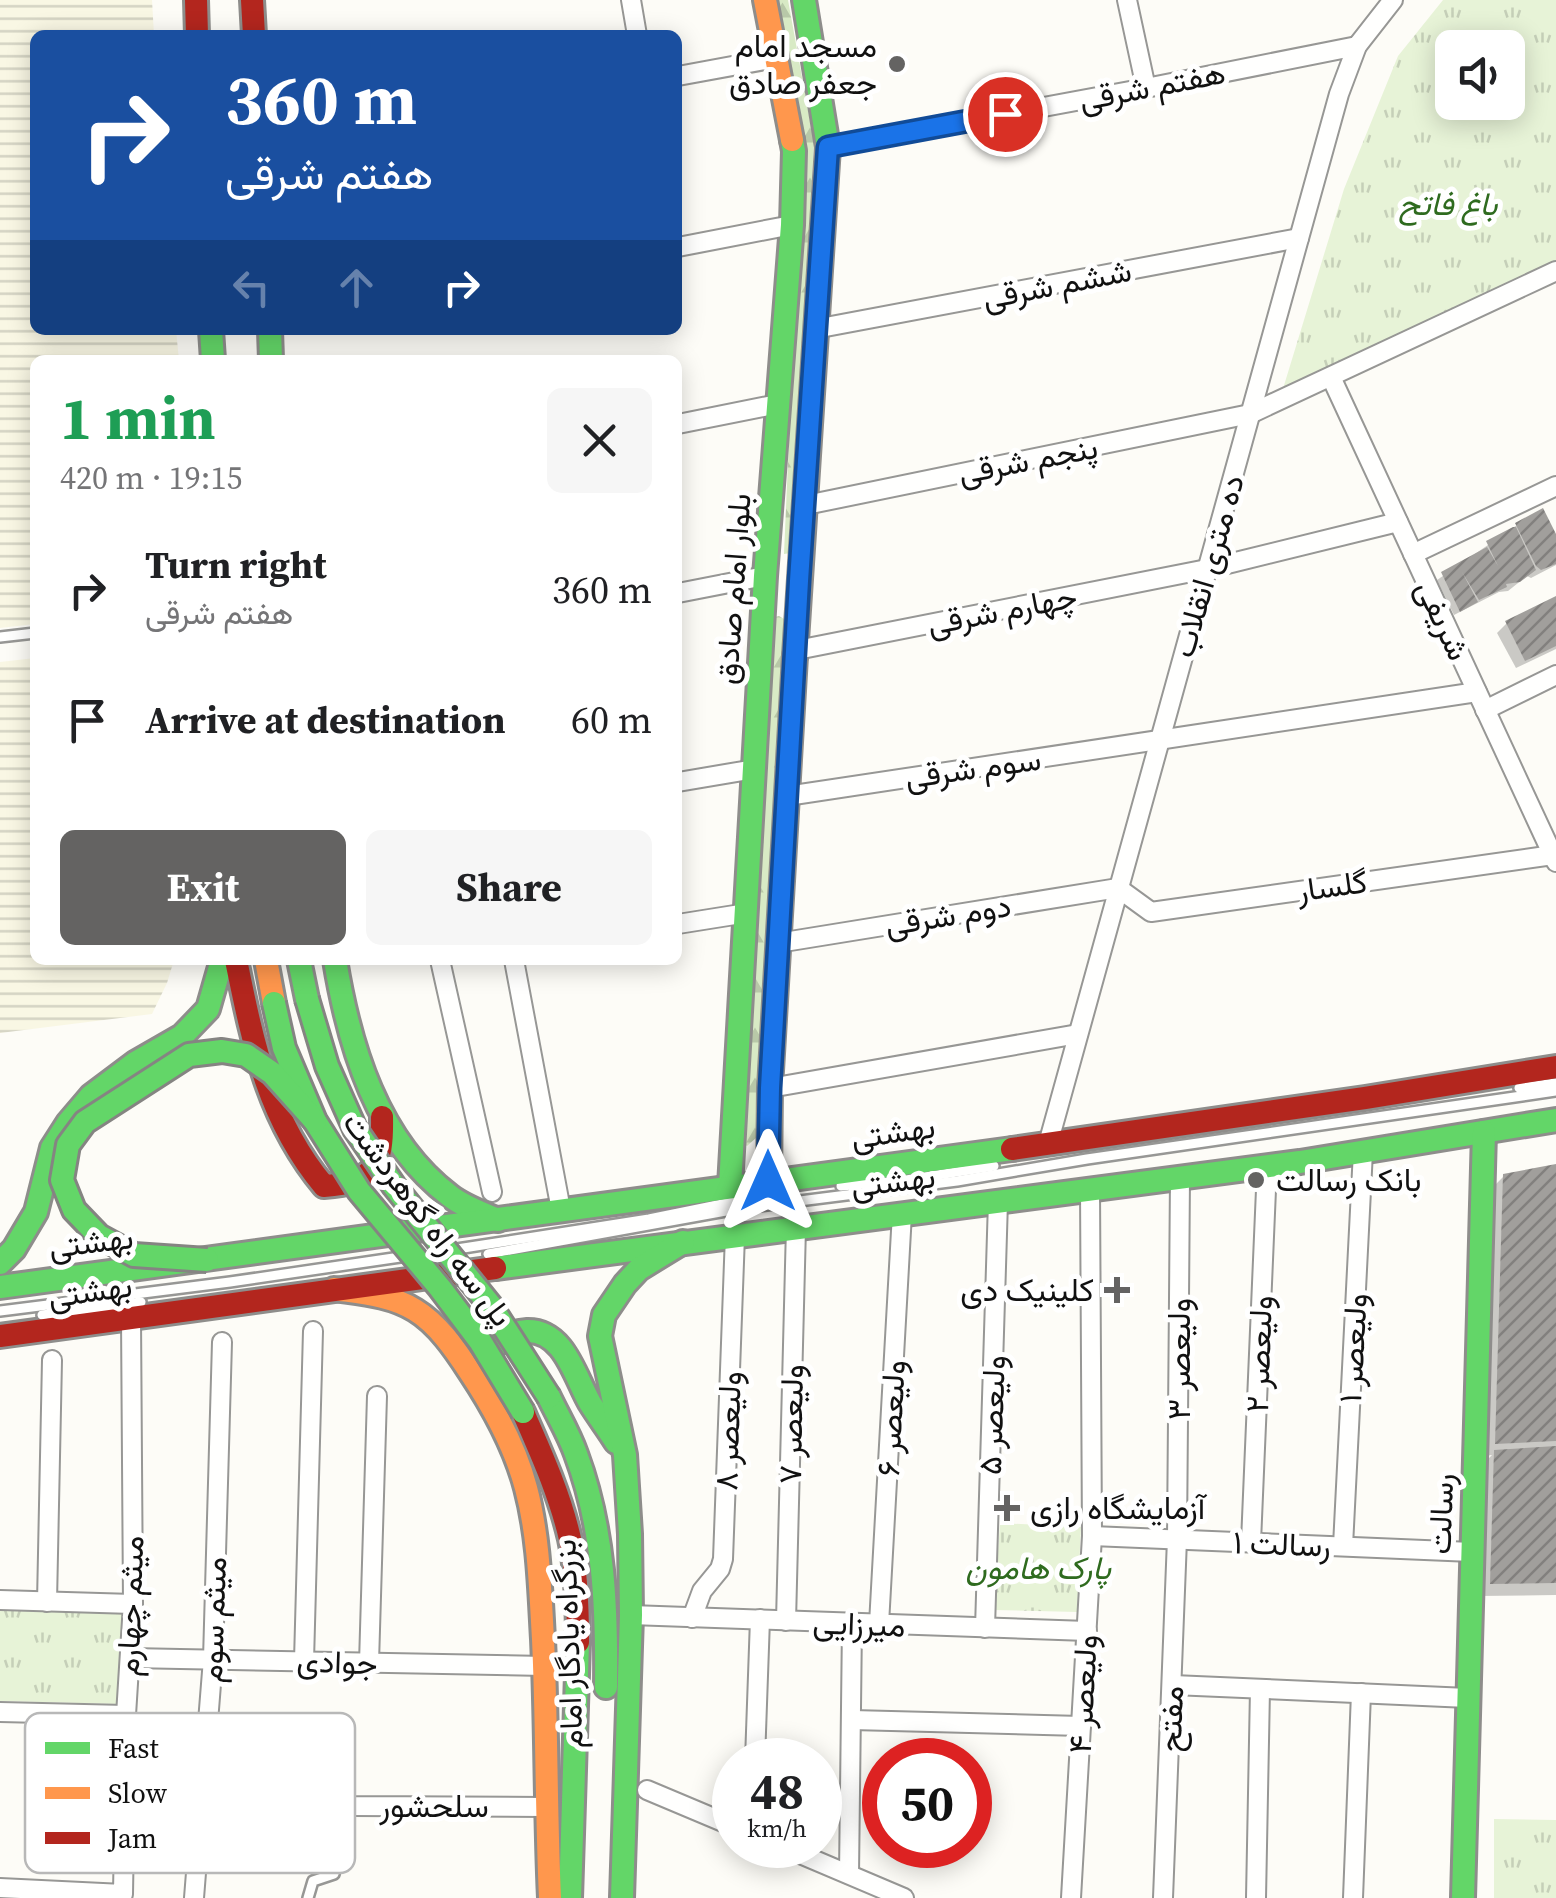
<!DOCTYPE html>
<meta charset="utf-8">
<style>
body{margin:0;font-family:"Source Serif 4",Vazirmatn,serif;background:#f6f6f6;color:#202124;height:100vh;display:flex;flex-direction:column;font-size:38px;white-space:nowrap}
*{box-sizing:border-box;margin:0}
p{font-size:32px;color:#757577}
.icon{flex:none;width:55px;height:55px;fill:none;stroke:currentColor;stroke-width:2;stroke-linecap:round;stroke-linejoin:round}
.map{position:relative;flex:1;overflow:hidden}
.panel{position:absolute;left:30px;top:355px;width:652px;height:610px;display:flex;flex-direction:column;background:#fff;border-radius:15px;box-shadow:0 5px 25px #0003}
.panel>*{flex:none}
.guide{position:absolute;left:30px;top:30px;width:652px;height:305px;border-radius:15px;box-shadow:0 5px 25px #0003;background:#1a4fa0;color:#fff;overflow:hidden}
.fabs{position:absolute;left:1435px;top:30px;display:grid;gap:20px}
.fabs a{display:grid;place-items:center;width:90px;height:90px;border-radius:15px;background:#fff;box-shadow:0 5px 25px #0003;font-size:50px}
.speed{position:absolute;left:712px;top:1738px;display:flex;gap:20px;font-size:50px;font-weight:700;text-align:center}
.speed>*{display:grid;place-content:center;width:130px;height:130px;border-radius:50%;background:#fff;box-shadow:0 5px 25px #0003;line-height:1}
.speed small{font-size:25px;font-weight:400}
.speed .limit{border:15px solid #d22;background:#fff;color:#111}
.pin{position:absolute;display:grid;place-items:center;width:85px;height:85px;color:#fff;margin:-42px;border:5px solid #fff;border-radius:50%;box-shadow:0 2px 10px #0007}
.me{position:absolute;width:110px;margin:-55px;rotate:0deg;stroke-linejoin:round;filter:drop-shadow(0 0 8px #0008)}
.turn{display:flex;align-items:center;gap:35px;height:210px;padding:0 30px;font-size:45px}
.turn .icon{width:130px;height:130px;stroke-width:2.5}
.turn b{display:block;font-size:70px;line-height:85px}
.lanes{display:flex;align-items:center;height:95px;padding:0 30px;background:#0003;justify-content:center;gap:50px;direction:ltr}
.lanes .off{opacity:.35}
.round{display:grid;place-items:center;flex:none;width:105px;height:105px;border-radius:15px;background:#f6f6f6}
.headline{display:flex;align-items:center;justify-content:space-between;height:170px;padding:0 30px}
h1{font-size:60px;font-weight:700;line-height:75px;color:#1e9e55}
.cta{display:flex;gap:20px;margin-top:auto;padding:20px 30px}
.cta a{flex:1;height:115px;border-radius:15px;background:#646362;color:#fff;font-size:40px;font-weight:700;line-height:115px;text-align:center}
.cta a+a{background:#f6f6f6;color:#202124}
ul{padding:0;list-style:none}
li{display:flex;align-items:center;gap:30px;height:130px;padding:0 30px}
li div{flex:1}
li b{display:block;font-size:38px}
li em{font-style:normal}
.map>svg:first-child{display:block}
.farmland{fill:url(#farmland-rules)}
.grass{fill:url(#grass-tufts);fill-rule:evenodd}
.forest{fill:url(#forest-firs)}
.shadow{fill:#0003}
.building{fill:url(#building-hatch)}
.lines{fill:none;stroke-linecap:round;stroke-linejoin:round}
.lane-casing{stroke:#979795;stroke-width:14}
.street-casing{stroke:#979795;stroke-width:22}
.fast-casing{stroke:#8e8d8b;stroke-width:28}
.slow-casing{stroke:#8e8d8b;stroke-width:28}
.jam-casing{stroke:#8e8d8b;stroke-width:28}
.lane{stroke:#fffffe;stroke-width:9}
.street{stroke:#fffffe;stroke-width:18}
.fast{stroke:#63d668;stroke-width:22}
.slow{stroke:#ff974d;stroke-width:22}
.jam{stroke:#b3261e;stroke-width:22}
.fast-bridge-casing{stroke:#858482;stroke-width:28;stroke-linecap:butt}
.fast-bridge{stroke:#63d668;stroke-width:22}
.route-casing{stroke:#114b97;stroke-width:25}
.route{stroke:#1a73e8;stroke-width:18}
.poi-dot{fill:#646362;stroke:#fff;stroke-width:4}
.labels{text-anchor:middle;stroke-width:10;stroke-linejoin:round;paint-order:stroke}
.poi-label{font-size:32px;fill:#111;stroke:#fff;text-anchor:end}
.street-label{font-size:32px;fill:#111;stroke:#fff}
.park-label{font-size:32px;font-style:italic;fill:#2f6b1f;stroke:#fff}
.key{fill:#fff;stroke:#b8b8b8;stroke-width:2.5}
.key-label{font-size:28px;fill:#111}
</style>
<div class="map">
<svg width="1556" height="1898" viewBox="0 0 1556 1898">
<defs>
<pattern id="farmland-rules" width="6" height="5" patternUnits="userSpaceOnUse" patternTransform="scale(2.5)"><rect width="6" height="5" fill="#f9f7e4"/><path d="M0 2.5h6" fill="none" stroke="#d4d3c3"/></pattern>
<pattern id="grass-tufts" width="24" height="20" patternUnits="userSpaceOnUse" patternTransform="scale(2.5)"><rect width="24" height="20" fill="#e7f3d7"/><path d="M3 7l-1-3M5 7V3M7 7l1-3M15 17l-1-3M17 17v-4M19 17l1-3" fill="none" stroke="#c5cfb8"/></pattern>
<pattern id="forest-firs" width="22" height="20" patternUnits="userSpaceOnUse" patternTransform="scale(2.5)"><rect width="22" height="20" fill="#d8eac5"/><path d="M5 1l3.5 6h-7zM16 11l3.5 6h-7z" fill="#b8c8a8"/></pattern>
<pattern id="building-hatch" width="6" height="6" patternUnits="userSpaceOnUse" patternTransform="scale(2.5)"><rect width="6" height="6" fill="#a19f9c"/><path d="M-1 1l2-2M0 6l6-6M5 7l2-2" fill="none" stroke="#82807e"/></pattern>
</defs>
<rect width="100%" height="100%" fill="#fdfcf7"/>
<g class="farmland">
<polygon points="0,0 152,0 154,35 35,35 35,330 176,330 179,360 35,360 35,624 0,628"/>
<polygon points="35,658 35,960 174,960 167,983 152,1014 0,1033 0,662"/>
</g>
<g class="grass">
<path d="M1443,0H1556V269L1282,392L1344,189L1398,56ZM1452,48H1508V102H1452Z"/>
<polygon points="1000,1523 1081,1527 1077,1612 994,1610"/>
<polygon points="0,1609 123,1612 117,1704 0,1701"/>
<polygon points="1494,1819 1556,1820 1556,1898 1494,1898"/>
</g>
<g class="forest">
<polygon points="778,0 788,0 814,143 791,553 784,554 795,302"/>
<polygon points="779,616 784,619 756,1138 747,1146 742,1142 775,617"/>
</g>
<g class="shadow">
<polygon points="1517,525 1556,540 1556,565 1531,578 1527,576 1508,591 1499,592 1454,615 1437,580"/>
<polygon points="1556,599 1556,649 1516,668 1497,633 1506,624"/>
<polygon points="1556,1166 1556,1595 1478,1596 1482,1465 1492,1455 1483,1456 1491,1189 1504,1176"/>
</g>
<g class="building">
<polygon points="1543,508 1556,534 1556,564 1541,570 1536,566 1515,523"/>
<polygon points="1513,527 1516,527 1536,570 1520,582 1506,584 1507,587 1479,600 1462,572 1478,602 1460,612 1441,572 1487,547 1498,566 1486,541"/>
<polygon points="1556,596 1556,646 1525,661 1505,621"/>
<polygon points="1556,1164 1556,1441 1495,1444 1503,1174"/>
<polygon points="1556,1446 1556,1583 1490,1584 1494,1450"/>
</g>
<g class="lines">
<g class="lane-casing">
<g id="lane">
<polyline points="0,637 35,633"/>
<polyline points="1519,1088 1556,1083"/>
<polyline points="841,1186 900,1181 994,1166"/>
<polyline points="457,1249 649,1219 752,1198"/>
<polyline points="488,1254 737,1209 957,1181 1087,1159 1556,1091"/>
<polyline points="0,1311 230,1282 407,1256"/>
<polyline points="42,1315 141,1302"/>
<polyline points="308,1898 313,1881 334,1874 351,1806"/>
</g>
</g>
<g class="street-casing">
<g id="street">
<polyline points="631,0 637,35"/>
<polyline points="1127,0 1146,88"/>
<polyline points="678,76 776,58"/>
<polyline points="828,147 1146,88 1357,46"/>
<polyline points="678,247 792,225"/>
<polyline points="815,329 1299,238"/>
<polyline points="1331,377 1556,862"/>
<polyline points="678,424 778,404"/>
<polyline points="806,505 1250,414 1556,271"/>
<polyline points="1413,554 1556,486"/>
<polyline points="678,593 765,576"/>
<polyline points="797,650 1207,569 1398,522"/>
<polyline points="1485,710 1556,675"/>
<polyline points="678,782 755,769"/>
<polyline points="787,796 1477,692"/>
<polyline points="1118,888 1151,912 1553,855"/>
<polyline points="678,924 747,913"/>
<polyline points="778,943 1118,888"/>
<polyline points="440,960 492,1192"/>
<polyline points="514,960 561,1210"/>
<polyline points="770,1088 1078,1034"/>
<polyline points="1048,1144 1339,94 1357,46 1393,0"/>
<polyline points="1092,1536 1472,1552"/>
<polyline points="1251,1542 1267,1166"/>
<polyline points="1343,1546 1363,1151"/>
<polyline points="0,1600 133,1604"/>
<polyline points="47,1602 52,1360"/>
<polyline points="631,1615 1087,1631"/>
<polyline points="692,1618 702,1591 720,1569 723,1559 735,1235"/>
<polyline points="786,1621 796,1227"/>
<polyline points="879,1624 902,1213"/>
<polyline points="985,1628 998,1201"/>
<polyline points="130,1658 545,1666"/>
<polyline points="304,1661 313,1331"/>
<polyline points="369,1663 377,1396"/>
<polyline points="1173,1685 1468,1698"/>
<polyline points="0,1712 126,1715"/>
<polyline points="852,1720 1081,1726"/>
<polyline points="755,1760 760,1619"/>
<polyline points="647,1790 735,1827"/>
<polyline points="203,1798 351,1806 545,1807"/>
<polyline points="779,1845 904,1898"/>
<polyline points="849,1874 852,1624"/>
<polyline points="0,1888 123,1894 126,1715 133,1604 131,1318"/>
<polyline points="194,1898 213,1659 222,1342"/>
<polyline points="1071,1898 1092,1536 1090,1189"/>
<polyline points="1163,1898 1177,1539 1180,1178"/>
<polyline points="1256,1898 1260,1689"/>
<polyline points="1353,1898 1361,1693"/>
</g>
</g>
<g class="fast-casing">
<g id="fast">
<polyline points="211,330 213,360"/>
<polyline points="270,330 271,360"/>
<polyline points="795,656 828,147 804,0"/>
<polyline points="299,960 307,999"/>
<path d="M335,960C349,1046 377,1141 450,1196C464,1207 482,1213 498,1220"/>
<polyline points="730,1186 765,576 792,225 794,151 792,140"/>
<polyline points="0,1263 14,1249 36,1212 52,1148 68,1123 91,1096 135,1063 182,1036 208,1009 222,960"/>
<polyline points="495,1268 1300,1162 1556,1120"/>
<polyline points="0,1287 1012,1149"/>
<path d="M488,1354C498,1340 510,1332 527,1331C564,1330 575,1377 590,1403C598,1416 608,1429 616,1442"/>
<path d="M549,1397C558,1416 569,1434 576,1454C604,1529 607,1608 606,1687"/>
<polyline points="570,1898 578,1642"/>
<polyline points="622,1898 631,1615 630,1534 625,1455 600,1336 604,1315 625,1284 639,1269 683,1242"/>
<polyline points="1463,1898 1484,1132"/>
</g>
</g>
<g class="slow-casing">
<g id="slow">
<polyline points="765,0 792,140"/>
<polyline points="266,960 274,1003"/>
<polyline points="769,1181 770,1088 795,656"/>
<path d="M334,1289C361,1293 391,1295 415,1310C438,1324 455,1349 470,1372C494,1408 515,1446 526,1488C539,1537 540,1588 543,1639C547,1725 546,1812 550,1898"/>
</g>
</g>
<g class="jam-casing">
<g id="jam">
<polyline points="196,0 197,35"/>
<polyline points="252,0 254,35"/>
<path d="M236,960C253,1043 268,1119 324,1186C375,1183 383,1165 382,1117"/>
<polyline points="1012,1149 1365,1098 1556,1067"/>
<polyline points="0,1336 495,1268"/>
<path d="M523,1412C541,1453 560,1495 570,1539C577,1572 578,1607 578,1642"/>
</g>
</g>
<use href="#lane" class="lane"/>
<use href="#street" class="street"/>
<use href="#fast" class="fast"/>
<use href="#slow" class="slow"/>
<use href="#jam" class="jam"/>
<g class="fast-bridge-casing">
<g id="fast-bridge">
<polyline points="307,999 327,1066 355,1129 394,1186 490,1305 549,1397"/>
<polyline points="274,1003 284,1048 315,1121 359,1191 440,1288 480,1341 523,1412"/>
<polyline points="207,1260 134,1255 99,1236 74,1210 62,1180 68,1145 85,1122 189,1055 222,1051 246,1055 272,1073 315,1121"/>
</g>
</g>
<use href="#fast-bridge" class="fast-bridge"/>
</g>
<g class="lines">
<g class="route-casing">
<polyline id="route" points="768,1181 770,1088 799,581 828,147 1005,114"/>
</g>
<use href="#route" class="route"/>
</g>
<g class="poi-dot">
<circle cx="897" cy="64" r="10"/>
<circle cx="1256" cy="1180" r="10"/>
<path d="M1112 1275h10v10h10v10h-10v10h-10v-10h-10v-10h10z"/>
<path d="M1002 1493h10v10h10v10h-10v10h-10v-10h-10v-10h10z"/>
</g>
<g class="labels">
<g class="poi-label">
<text x="877" y="57">مسجد امام<tspan x="877" dy="37">جعفر صادق</tspan></text>
<text x="1276" y="1191" text-anchor="start">بانک رسالت</text>
<text x="1094" y="1301">کلینیک دی</text>
<text x="1030" y="1519" text-anchor="start">آزمایشگاه رازی</text>
</g>
<g class="street-label">
<text transform="translate(1152 86) rotate(-11)" y="11">هفتم شرقی</text>
<text transform="translate(1057 284) rotate(-11)" y="11">ششم شرقی</text>
<text transform="translate(1028 460) rotate(-11)" y="11">پنجم شرقی</text>
<text transform="translate(1208 566) rotate(-74)" y="11">ده متری انقلاب</text>
<text transform="translate(733 589) rotate(-86)" y="11">بلوار امام صادق</text>
<text transform="translate(1002 610) rotate(-11)" y="11">چهارم شرقی</text>
<text transform="translate(1443 620) rotate(65)" y="11">شریفی</text>
<text transform="translate(973 768) rotate(-8)" y="11">سوم شرقی</text>
<text transform="translate(1332 886) rotate(-8)" y="11">گلسار</text>
<text transform="translate(948 915) rotate(-9)" y="11">دوم شرقی</text>
<text transform="translate(893 1132) rotate(-8)" y="11">بهشتى</text>
<text transform="translate(893 1181) rotate(-7)" y="11">بهشتی</text>
<text transform="translate(428 1219) rotate(53)" y="11">پل سه راه گوهردشت</text>
<text transform="translate(91 1242) rotate(-7)" y="11">بهشتى</text>
<text transform="translate(90 1291) rotate(-8)" y="11">بهشتی</text>
<text transform="translate(1353 1348) rotate(-87)" y="11">ولیعصر ۱</text>
<text transform="translate(1259 1354) rotate(-88)" y="11">ولیعصر ۲</text>
<text transform="translate(1179 1359) rotate(-90)" y="11">ولیعصر ۳</text>
<text transform="translate(992 1415) rotate(-88)" y="11">ولیعصر ۵</text>
<text transform="translate(891 1418) rotate(-87)" y="11">ولیعصر ۶</text>
<text transform="translate(791 1424) rotate(-89)" y="11">ولیعصر ۷</text>
<text transform="translate(728 1431) rotate(-88)" y="11">ولیعصر ۸</text>
<text transform="translate(1441 1514) rotate(-88)" y="11">رسالت</text>
<text transform="translate(1282 1544) rotate(2)" y="11">رسالت ۱</text>
<text transform="translate(130 1606) rotate(-88)" y="11">میثم چهارم</text>
<text transform="translate(213 1620) rotate(-88)" y="11">میثم سوم</text>
<text transform="translate(859 1624) rotate(2)" y="11">میرزایی</text>
<text transform="translate(568 1644) rotate(-92)" y="11">بزرگراه یادگار امام</text>
<text transform="translate(337 1662) rotate(2)" y="11">جوادی</text>
<text transform="translate(1083 1694) rotate(-87)" y="11">ولیعصر ۴</text>
<text transform="translate(1171 1719) rotate(-88)" y="11">مفتح</text>
<text x="434" y="1817">سلحشور</text>
</g>
<g class="park-label">
<text x="1448" y="215">باغ فاتح</text>
<text x="1038" y="1579">پارک هامون</text>
</g>
</g>
<rect x="25" y="1713" width="330" height="160" rx="15" class="key"/>
<rect x="45" y="1742" width="45" height="12" fill="#63d668"/>
<rect x="45" y="1787" width="45" height="12" fill="#ff974d"/>
<rect x="45" y="1832" width="45" height="12" fill="#b3261e"/>
<g class="key-label">
<text x="108" y="1758">Fast</text>
<text x="108" y="1803">Slow</text>
<text x="108" y="1848">Jam</text>
</g>
</svg>
<div class="fabs">
<a><svg class="icon" aria-label="sound" viewBox="0 0 24 24"><path d="M4 9h4l5-4v14l-5-4H4zM17 9q2 3 0 6"/></svg></a>
</div>
<div class="speed"><div>48<small>km/h</small></div><div class="limit">50</div></div>
<div class="pin" style="left:1005px;top:114px;background:#d93025"><svg class="icon" aria-label="arrive" viewBox="0 0 24 24"><path d="M6 21V4h12l-3 4 3 4H6"/></svg></div>
<svg class="me" style="left:768px;top:1181px" viewBox="-20 -20 40 40"><path d="M0-17L14 15 0 8-14 15z" fill="#1a73e8" stroke="#fff" stroke-width="4"/></svg>
<div class="guide">
<div class="turn"><svg class="icon" aria-label="right" viewBox="0 0 24 24"><path d="M7 20v-9h11M14 6l5 5-5 5"/></svg><div><b>360 m</b>هفتم شرقی</div></div>
<div class="lanes"><svg class="icon off" aria-label="left" viewBox="0 0 24 24"><path d="M17 20v-9H6M10 6l-5 5 5 5"/></svg><svg class="icon off" aria-label="ahead" viewBox="0 0 24 24"><path d="M12 20V5M6 11l6-6 6 6"/></svg><svg class="icon" aria-label="right" viewBox="0 0 24 24"><path d="M7 20v-9h11M14 6l5 5-5 5"/></svg></div>
</div>
<section class="panel">
<div class="headline"><div><h1>1 min</h1><p>420 m · 19:15</p></div><a class="round"><svg class="icon" aria-label="close" viewBox="0 0 24 24"><path d="M6 6l12 12M18 6L6 18"/></svg></a></div>
<ul>
<li><svg class="icon" aria-label="right" viewBox="0 0 24 24"><path d="M7 20v-9h11M14 6l5 5-5 5"/></svg><div><b>Turn right</b><p>هفتم شرقی</p></div><em>360 m</em></li>
<li><svg class="icon" aria-label="arrive" viewBox="0 0 24 24"><path d="M6 21V4h12l-3 4 3 4H6"/></svg><div><b>Arrive at destination</b></div><em>60 m</em></li>
</ul>
<div class="cta"><a>Exit</a><a>Share</a></div>
</section>
</div>
